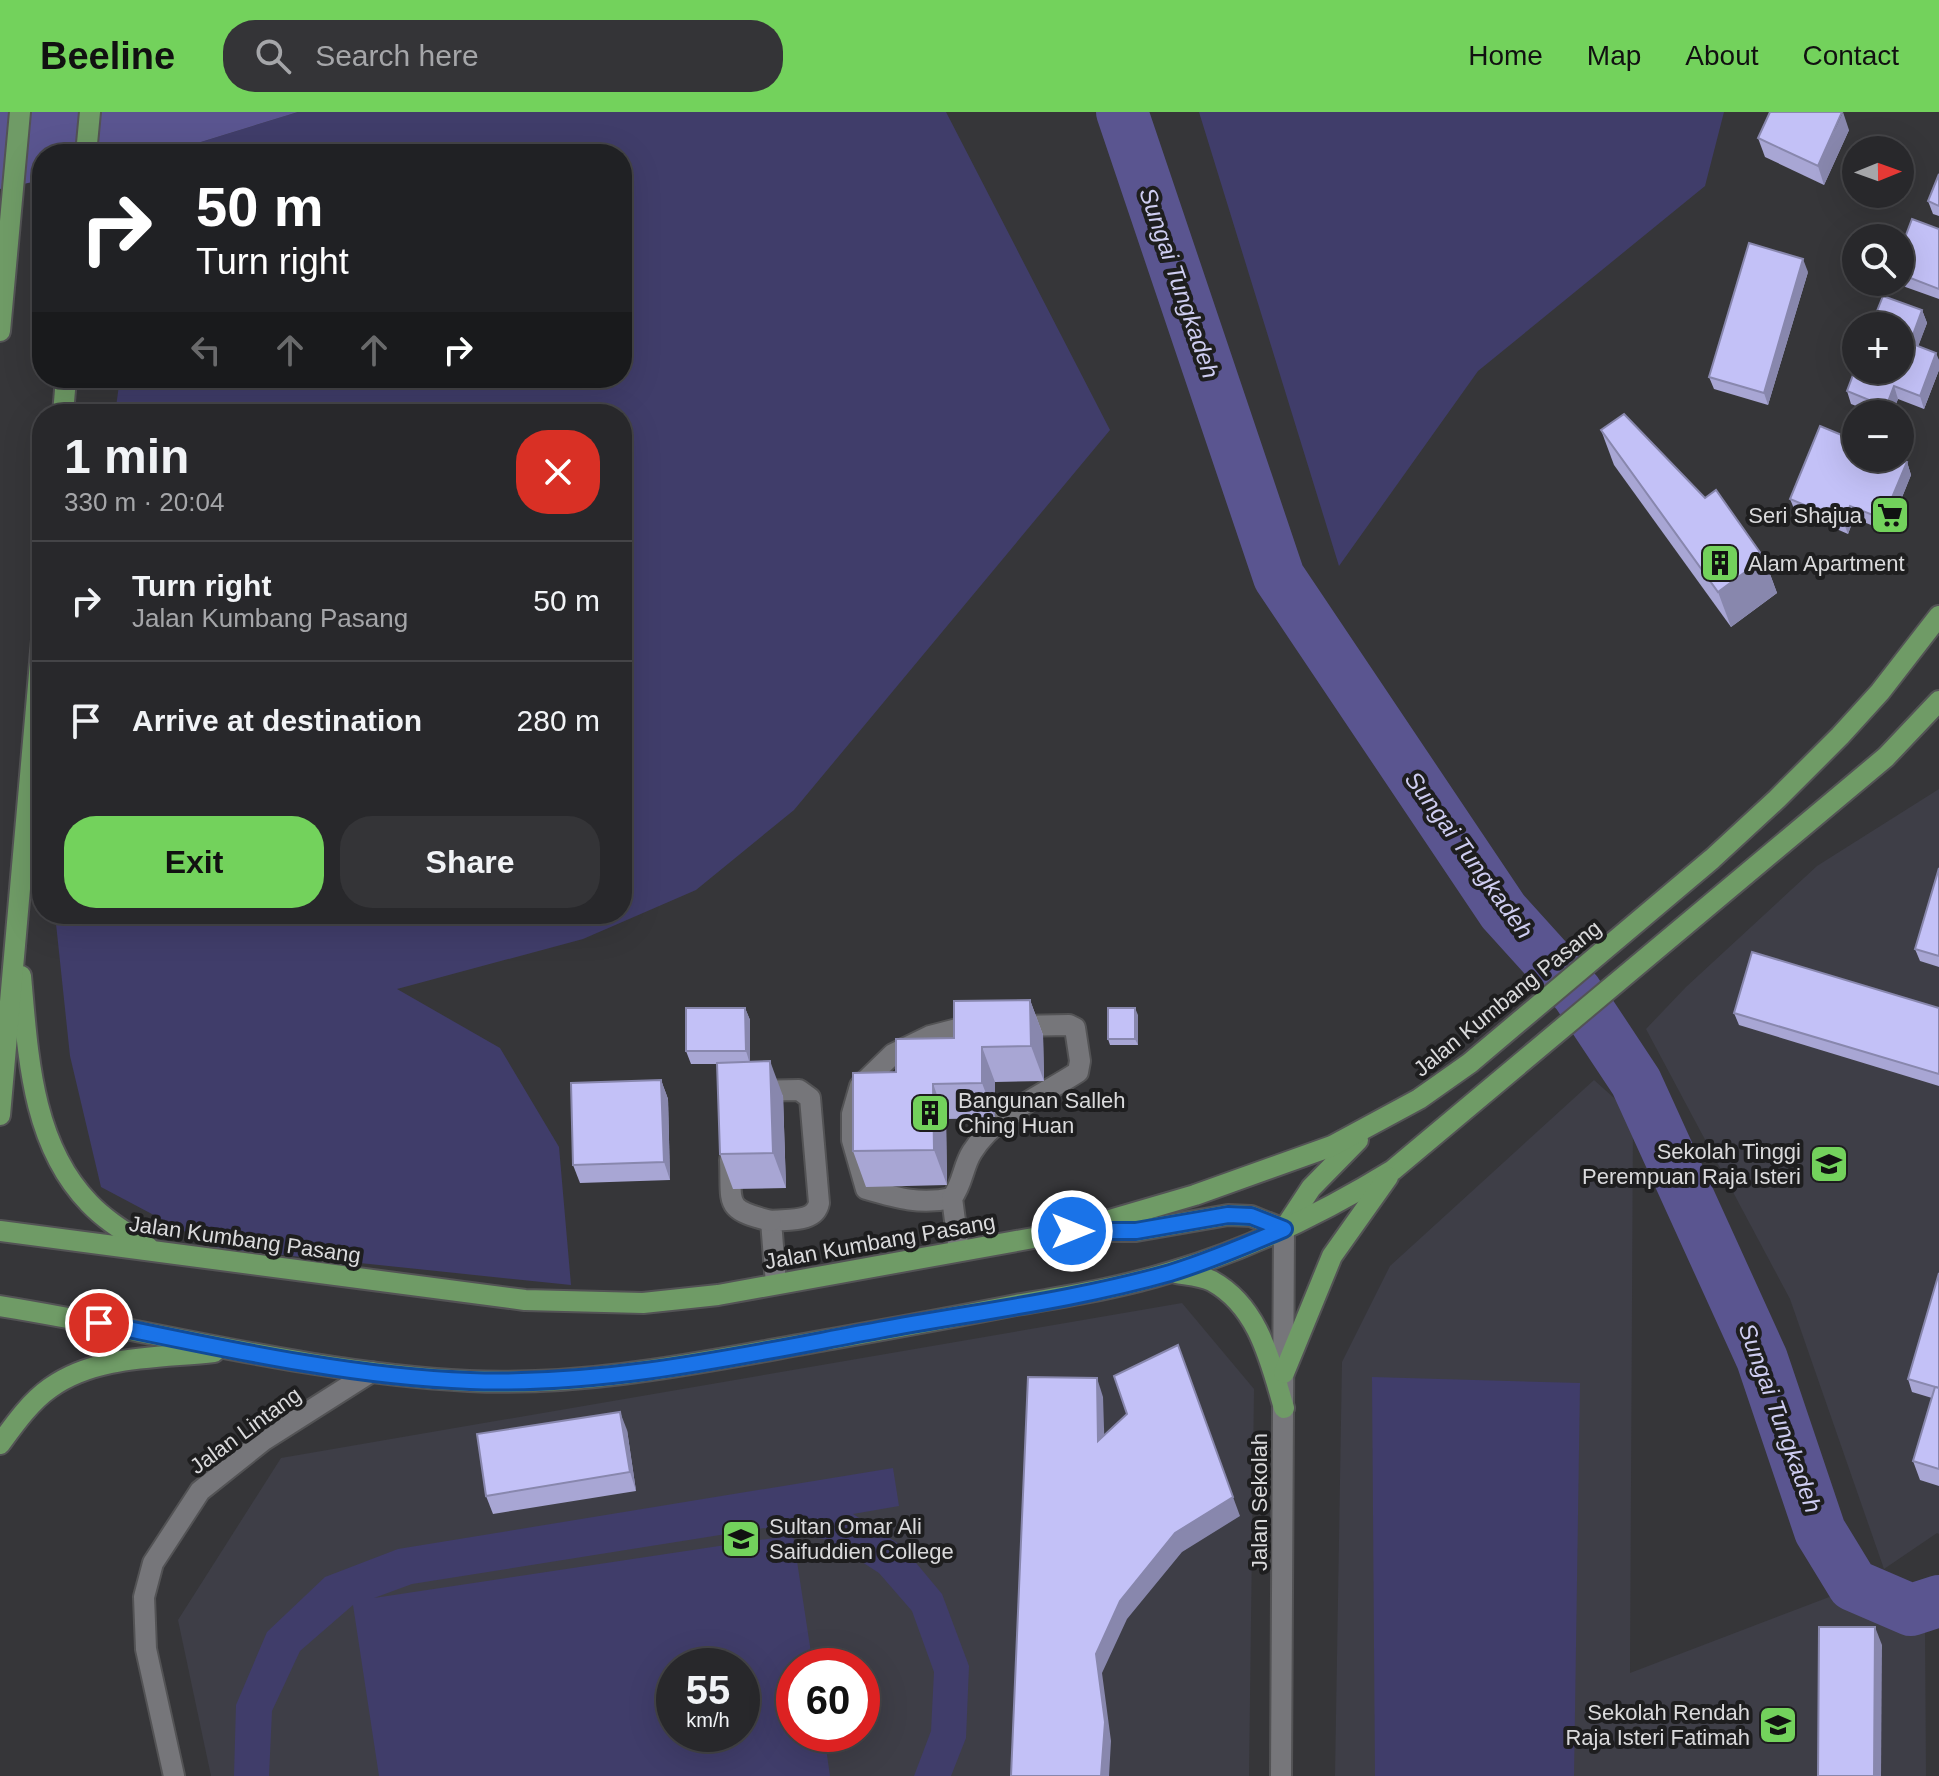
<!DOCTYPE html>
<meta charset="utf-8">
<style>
body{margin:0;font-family:Helvetica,sans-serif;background:#343437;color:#f1f3f6;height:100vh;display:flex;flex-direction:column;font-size:30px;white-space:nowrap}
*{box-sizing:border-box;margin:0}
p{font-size:26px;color:#a5a6a9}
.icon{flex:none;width:44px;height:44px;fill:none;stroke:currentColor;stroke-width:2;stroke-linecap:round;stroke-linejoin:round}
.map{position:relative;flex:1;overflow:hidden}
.details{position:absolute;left:32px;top:292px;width:600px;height:520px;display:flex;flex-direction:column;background:#28282b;border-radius:32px;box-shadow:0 8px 32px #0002,0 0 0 2px #444447}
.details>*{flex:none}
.guide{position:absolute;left:32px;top:32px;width:600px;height:244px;border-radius:32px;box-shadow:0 8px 32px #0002,0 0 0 2px #444447;background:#202124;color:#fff;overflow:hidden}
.needle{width:52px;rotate:89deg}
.tools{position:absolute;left:1842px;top:24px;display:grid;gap:16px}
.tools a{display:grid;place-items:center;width:72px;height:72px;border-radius:50%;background:#28282b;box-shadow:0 8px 32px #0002,0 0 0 2px #444447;font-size:40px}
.speed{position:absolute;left:656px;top:1536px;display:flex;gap:16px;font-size:40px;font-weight:700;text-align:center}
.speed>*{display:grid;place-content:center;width:104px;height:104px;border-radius:50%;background:#28282b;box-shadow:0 8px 32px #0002,0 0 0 2px #444447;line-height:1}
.speed small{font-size:20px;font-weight:400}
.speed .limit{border:12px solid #d22;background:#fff;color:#111}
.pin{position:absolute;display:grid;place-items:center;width:68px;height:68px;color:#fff;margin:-34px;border:4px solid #fff;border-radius:50%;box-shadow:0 2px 8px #0007}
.me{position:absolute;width:88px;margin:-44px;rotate:90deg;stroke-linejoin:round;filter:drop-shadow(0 0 6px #0008)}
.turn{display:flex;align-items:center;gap:28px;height:168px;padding:0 32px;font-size:36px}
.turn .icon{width:104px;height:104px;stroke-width:2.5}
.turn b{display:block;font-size:56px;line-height:68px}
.lanes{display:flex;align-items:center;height:76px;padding:0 32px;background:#0003;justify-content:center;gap:40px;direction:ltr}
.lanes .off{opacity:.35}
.round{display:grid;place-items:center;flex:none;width:84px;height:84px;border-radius:32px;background:#343437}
.overview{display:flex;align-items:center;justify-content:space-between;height:136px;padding:0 32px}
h1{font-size:48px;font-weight:700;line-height:60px}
.primary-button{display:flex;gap:16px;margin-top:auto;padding:16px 32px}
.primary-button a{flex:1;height:92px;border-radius:32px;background:#73d25c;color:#111;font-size:32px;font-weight:700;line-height:92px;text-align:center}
.primary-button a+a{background:#343437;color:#f1f3f6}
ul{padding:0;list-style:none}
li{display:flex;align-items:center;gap:24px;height:120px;padding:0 32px;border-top:2px solid #444447}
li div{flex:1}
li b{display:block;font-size:30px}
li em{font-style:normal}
header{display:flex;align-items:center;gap:48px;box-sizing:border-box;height:112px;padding:0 40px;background:#73d25c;color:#111}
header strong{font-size:38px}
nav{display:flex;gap:44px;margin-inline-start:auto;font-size:28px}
.search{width:560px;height:72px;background:#343437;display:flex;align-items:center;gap:20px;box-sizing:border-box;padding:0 28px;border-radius:32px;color:#a5a6a9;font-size:30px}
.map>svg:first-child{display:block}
.built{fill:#3e3e47;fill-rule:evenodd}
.green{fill:#403d6a;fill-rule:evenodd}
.water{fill:#5a5590}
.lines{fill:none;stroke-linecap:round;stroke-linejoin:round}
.river{stroke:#5a5590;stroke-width:52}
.minor-casing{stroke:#535355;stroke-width:24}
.major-casing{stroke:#535355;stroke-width:24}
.minor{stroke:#76767a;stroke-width:20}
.major{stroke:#6f9b66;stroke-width:20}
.wall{fill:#a8a6d4}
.shaded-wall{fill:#8887ad}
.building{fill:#c3c1f7;stroke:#8887ad;stroke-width:2}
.route-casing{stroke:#114b97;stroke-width:20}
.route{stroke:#1a73e8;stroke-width:14}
.labels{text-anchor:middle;stroke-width:8;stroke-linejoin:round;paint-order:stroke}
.poi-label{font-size:22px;fill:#dadadc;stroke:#1e1e1f;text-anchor:end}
.street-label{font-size:22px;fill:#dadadc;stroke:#1e1e1f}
.water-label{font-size:24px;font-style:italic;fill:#cecdf1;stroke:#1e1e1f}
</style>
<header>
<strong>Beeline</strong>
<div class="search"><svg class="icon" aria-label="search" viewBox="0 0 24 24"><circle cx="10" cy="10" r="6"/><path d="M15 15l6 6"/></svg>Search here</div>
<nav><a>Home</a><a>Map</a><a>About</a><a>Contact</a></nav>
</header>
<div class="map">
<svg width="1939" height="1664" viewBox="0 0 1939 1664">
<rect width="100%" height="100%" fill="#363639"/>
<g class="built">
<polygon points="1939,677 1939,1422 1937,1421 1884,1457 1790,1187 1646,917 1686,875 1817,754"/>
<polygon points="1594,968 1633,1003 1630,1561 1845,1479 1925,1516 1926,1664 1335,1664 1342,1250 1390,1154"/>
<path d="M1182,1191L1254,1277L1249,1664H211L178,1508L281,1346ZM674,1554H742V1622H674ZM794,1554H862V1622H794Z"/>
</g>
<g class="green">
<polygon points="298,0 946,0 1110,318 794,698 696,778 583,827 397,877 500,936 559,1035 571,1173 216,1136 101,1075 70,944 55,802 622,802 622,302 115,302 120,266 622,266 622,42 162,42"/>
<polygon points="1199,0 1724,0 1705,74 1478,259 1339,454"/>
<polygon points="1372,1265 1580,1271 1574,1664 1375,1664"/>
<path d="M893,1356L899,1394L853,1402L902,1434L942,1482L969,1554L966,1626L951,1664H914L931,1619L934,1560L912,1499L879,1461L828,1428L764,1416L412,1472L374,1486L793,1423L813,1554H794V1622H824L830,1664H379L353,1493L300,1539L272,1599L269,1664H234L236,1593L267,1520L325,1465L398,1437ZM674,1554H742V1622H674Z"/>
</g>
<polygon class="water" points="0,0 298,0 162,42 42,42 42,68 0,77"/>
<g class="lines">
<polyline class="river" points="1122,0 1279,465 1503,799 1577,881 1636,970 1762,1247 1820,1419 1853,1473 1911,1498 1939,1489"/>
<g class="minor-casing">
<g id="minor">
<path d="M753,979L799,978L810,986L819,1091C815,1111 788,1107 771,1109L776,1172"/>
<path d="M730,1048C732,1093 723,1097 771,1109"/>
<path d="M952,1086C920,1093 897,1086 866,1077L852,1028V1002L860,974L893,942L930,924L961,916L979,915"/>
<path d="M959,1139L952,1086C963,1071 963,1054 972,1040C996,1002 1041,984 1078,960L1080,949L1075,916L1069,913L1015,914"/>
<polyline points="174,1664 146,1537 144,1485 153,1451 200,1379 264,1328 371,1260"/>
<polyline points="1281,1664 1284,1117"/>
</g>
</g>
<g class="major-casing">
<g id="major">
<polyline points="86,42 90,0"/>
<polyline points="0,219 20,0"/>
<polyline points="63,302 66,266"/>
<path d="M21,864C28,941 31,1031 89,1091C106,1109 127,1121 148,1135"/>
<polyline points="0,1003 42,528"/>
<polyline points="1284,1117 1311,1076 1358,1028"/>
<polyline points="0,1119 525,1188 643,1191 718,1183 1072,1119 1195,1083 1332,1034 1419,987 1470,951 1712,747 1777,687 1840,624 1880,580 1939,504"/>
<polyline points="1095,1119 1136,1119 1228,1103 1251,1104 1284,1117"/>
<path d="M1176,1161C1187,1163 1202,1164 1212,1169C1259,1195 1270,1249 1284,1296"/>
<path d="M0,1194C156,1219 311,1261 469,1269C591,1275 712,1248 832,1227C894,1216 955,1205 1016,1193C1068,1184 1120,1176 1171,1160C1249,1137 1323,1101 1393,1058L1886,645L1939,589"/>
<polyline points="1284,1261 1332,1144 1388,1065"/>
<path d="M0,1332C14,1313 30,1290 50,1276C95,1243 160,1246 214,1240"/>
</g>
</g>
<use href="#minor" class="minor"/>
<use href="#major" class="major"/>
</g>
<g class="wall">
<polygon points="1849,18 1824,73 1765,45 1758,26"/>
<polygon points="1939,62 1939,104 1933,102 1928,89"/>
<polygon points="1939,117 1939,187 1897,172 1897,170 1900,170 1900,139"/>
<polygon points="1808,160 1768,293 1714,277 1709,265"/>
<polygon points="1922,198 1927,211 1918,234 1939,248 1939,258 1924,297 1898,287 1892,302 1877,302 1851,292 1847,279"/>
<polygon points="1601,318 1705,386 1764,446 1777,481 1731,515 1614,353"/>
<polygon points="1907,350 1911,363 1888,420 1854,406 1848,422 1795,399 1790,387"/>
<polygon points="1939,756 1939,855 1920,849 1915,837"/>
<polygon points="1030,888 1043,923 1044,969 995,970 995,1006 946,1007 947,1073 866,1075 853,1039 896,960"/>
<polygon points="745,896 750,908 750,950 783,984 786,1076 733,1077 720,1042 717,952 691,952 686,939"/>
<polygon points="1939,896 1939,974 1739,913 1734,901"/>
<polygon points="1138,903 1138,933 1110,933 1108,927"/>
<polygon points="661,968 668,987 670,1068 580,1071 573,1053"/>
<polygon points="1939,1161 1939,1374 1920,1368 1913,1349 1932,1286 1912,1280 1908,1267"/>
<polygon points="627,1318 636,1379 493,1402 486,1384"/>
</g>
<g class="shaded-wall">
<polygon points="1843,0 1849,18 1824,73 1818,54"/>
<polygon points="1803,147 1808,160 1768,293 1764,281"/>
<polygon points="1922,198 1927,211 1915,243 1910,231"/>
<polygon points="1936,241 1939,248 1939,258 1924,297 1920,284"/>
<polygon points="1894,274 1898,287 1892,302 1889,302 1886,295"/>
<polygon points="1907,350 1911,363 1888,420 1883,407"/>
<polygon points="1850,394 1854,406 1848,422 1843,409"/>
<polygon points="1764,446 1777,481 1731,515 1718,480"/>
<polygon points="1030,888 1043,923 1044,969 1031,934"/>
<polygon points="745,896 750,908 750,952 746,939"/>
<polygon points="1135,896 1138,903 1138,933 1135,927"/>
<polygon points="982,935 995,970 995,1006 982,971"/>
<polygon points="770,949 783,984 786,1076 773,1041"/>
<polygon points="661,968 668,987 670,1068 664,1050"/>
<polygon points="933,972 946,1007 947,1073 934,1038"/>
<polygon points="1097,1266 1103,1285 1105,1347 1098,1329"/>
<polygon points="620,1300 627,1318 636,1379 630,1360"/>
<polygon points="1233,1385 1240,1404 1182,1440 1127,1507 1102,1561 1111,1629 1109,1664 1101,1664 1096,1542 1120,1489 1175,1421"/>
<polygon points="1875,1515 1882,1533 1881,1664 1874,1664"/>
</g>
<g class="building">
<polygon points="1770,0 1842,0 1818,54 1758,26"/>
<polygon points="1939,62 1939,94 1928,89"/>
<polygon points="1912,107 1939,117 1939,177 1900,162 1900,139"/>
<polygon points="1749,131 1803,147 1764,281 1709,265"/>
<polygon points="1883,184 1922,198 1910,231 1936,241 1920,284 1894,274 1886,295 1847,279 1856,255 1856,258 1900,258 1900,214 1871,214"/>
<polygon points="1624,302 1705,386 1716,378 1764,446 1718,480 1601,318"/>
<polygon points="1820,314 1856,329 1856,346 1897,346 1907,350 1883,407 1850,394 1843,409 1790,387"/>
<polygon points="1939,756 1939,844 1915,837"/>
<polygon points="1752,840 1939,896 1939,962 1734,901"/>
<polygon points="1030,888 1031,934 982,935 982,971 933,972 934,1038 853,1039 853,961 896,960 896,927 954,926 954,889"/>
<polygon points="686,896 745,896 746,939 686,939"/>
<rect x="1108" y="896" width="27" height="31"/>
<polygon points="770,949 773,1041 720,1042 717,951"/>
<polygon points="661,968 664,1050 573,1053 571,971"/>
<polygon points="1939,1161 1939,1276 1908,1267"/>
<polygon points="1178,1233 1233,1385 1175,1421 1120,1489 1096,1542 1105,1610 1101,1664 1011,1664 1028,1265 1097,1266 1098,1329 1127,1302 1114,1264"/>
<polygon points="1935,1275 1939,1276 1939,1357 1913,1349"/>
<polygon points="620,1300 630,1360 486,1384 477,1322"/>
<polygon points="1819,1515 1875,1515 1874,1664 1818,1664"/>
</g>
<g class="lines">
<g class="route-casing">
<path id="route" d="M99,1211C217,1235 349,1265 470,1269C608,1274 744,1243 879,1218C976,1200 1075,1188 1170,1161C1209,1149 1247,1133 1284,1117L1251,1104L1228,1103L1136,1119H1072"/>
</g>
<use href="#route" class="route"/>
</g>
<defs>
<g id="supermarket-square" transform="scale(2)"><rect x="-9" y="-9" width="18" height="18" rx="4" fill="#73d25c" stroke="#1e1e1f"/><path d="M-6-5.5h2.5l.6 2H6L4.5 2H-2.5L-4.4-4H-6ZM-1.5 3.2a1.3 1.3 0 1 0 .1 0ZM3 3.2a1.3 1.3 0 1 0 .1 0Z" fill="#111"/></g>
<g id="building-square" transform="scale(2)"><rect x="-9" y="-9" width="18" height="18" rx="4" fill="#73d25c" stroke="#1e1e1f"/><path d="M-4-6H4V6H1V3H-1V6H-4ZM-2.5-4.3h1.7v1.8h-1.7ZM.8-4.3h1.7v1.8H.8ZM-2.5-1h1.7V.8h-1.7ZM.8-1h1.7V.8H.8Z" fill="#111"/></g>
<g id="school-square" transform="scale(2)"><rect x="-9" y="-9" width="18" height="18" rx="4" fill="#73d25c" stroke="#1e1e1f"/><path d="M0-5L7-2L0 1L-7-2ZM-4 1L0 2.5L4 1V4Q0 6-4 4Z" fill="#111"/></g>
</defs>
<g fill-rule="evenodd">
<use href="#supermarket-square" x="1890" y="403"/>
<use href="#building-square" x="1720" y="451"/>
<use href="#building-square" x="930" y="1001"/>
<use href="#school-square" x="1829" y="1052"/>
<use href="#school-square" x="741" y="1427"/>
<use href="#school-square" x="1778" y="1613"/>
</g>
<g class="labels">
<g class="poi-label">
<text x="1862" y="411">Seri Shajua</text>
<text x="1748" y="459" text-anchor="start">Alam Apartment</text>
<text x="958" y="996" text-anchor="start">Bangunan Salleh<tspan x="958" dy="25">Ching Huan</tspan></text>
<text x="1801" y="1047">Sekolah Tinggi<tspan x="1801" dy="25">Perempuan Raja Isteri</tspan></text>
<text x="769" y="1422" text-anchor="start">Sultan Omar Ali<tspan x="769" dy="25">Saifuddien College</tspan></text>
<text x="1750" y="1608">Sekolah Rendah<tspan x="1750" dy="25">Raja Isteri Fatimah</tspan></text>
</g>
<g class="street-label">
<text transform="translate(1507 886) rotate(-39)" y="8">Jalan Kumbang Pasang</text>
<text transform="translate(245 1127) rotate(8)" y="8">Jalan Kumbang Pasang</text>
<text transform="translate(880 1129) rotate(-10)" y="8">Jalan Kumbang Pasang</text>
<text transform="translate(245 1318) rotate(-36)" y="8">Jalan Lintang</text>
<text transform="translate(1259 1390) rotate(-90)" y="8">Jalan Sekolah</text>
</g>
<g class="water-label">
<text transform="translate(1179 171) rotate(71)" y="8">Sungai Tungkadeh</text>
<text transform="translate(1469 743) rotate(54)" y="8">Sungai Tungkadeh</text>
<text transform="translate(1780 1306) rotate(70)" y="8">Sungai Tungkadeh</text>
</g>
</g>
</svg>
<div class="tools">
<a><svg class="needle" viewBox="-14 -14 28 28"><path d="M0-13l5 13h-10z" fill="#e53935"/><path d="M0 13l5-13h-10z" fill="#a5a6a9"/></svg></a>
<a><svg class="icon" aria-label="search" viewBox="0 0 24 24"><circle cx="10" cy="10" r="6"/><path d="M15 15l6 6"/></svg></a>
<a>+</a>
<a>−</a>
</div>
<div class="speed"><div>55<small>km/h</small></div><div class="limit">60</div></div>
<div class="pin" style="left:99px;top:1211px;background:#d93025"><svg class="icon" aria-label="arrive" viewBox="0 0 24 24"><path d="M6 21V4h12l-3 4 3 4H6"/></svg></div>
<svg class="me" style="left:1072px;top:1119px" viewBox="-20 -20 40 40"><circle r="17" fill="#1a73e8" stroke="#fff" stroke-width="3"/><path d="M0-11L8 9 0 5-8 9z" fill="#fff"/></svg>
<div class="guide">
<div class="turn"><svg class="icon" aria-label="right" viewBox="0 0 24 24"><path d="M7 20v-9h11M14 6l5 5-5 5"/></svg><div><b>50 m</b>Turn right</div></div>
<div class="lanes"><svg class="icon off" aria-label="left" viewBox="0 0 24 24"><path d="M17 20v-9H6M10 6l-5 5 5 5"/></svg><svg class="icon off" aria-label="ahead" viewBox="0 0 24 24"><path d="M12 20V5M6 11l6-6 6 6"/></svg><svg class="icon off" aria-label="ahead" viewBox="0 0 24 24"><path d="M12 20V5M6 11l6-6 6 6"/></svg><svg class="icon" aria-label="right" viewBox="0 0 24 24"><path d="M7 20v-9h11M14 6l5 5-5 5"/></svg></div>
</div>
<section class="details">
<div class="overview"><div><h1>1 min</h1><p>330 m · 20:04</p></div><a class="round" style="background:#d93025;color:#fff"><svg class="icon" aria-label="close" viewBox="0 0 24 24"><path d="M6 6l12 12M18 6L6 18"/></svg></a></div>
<ul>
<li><svg class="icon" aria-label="right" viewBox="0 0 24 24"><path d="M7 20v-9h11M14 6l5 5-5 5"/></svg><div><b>Turn right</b><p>Jalan Kumbang Pasang</p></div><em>50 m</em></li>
<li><svg class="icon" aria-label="arrive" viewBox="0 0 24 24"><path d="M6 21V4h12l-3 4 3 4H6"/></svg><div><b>Arrive at destination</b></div><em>280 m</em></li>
</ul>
<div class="primary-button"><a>Exit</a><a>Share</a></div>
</section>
</div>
